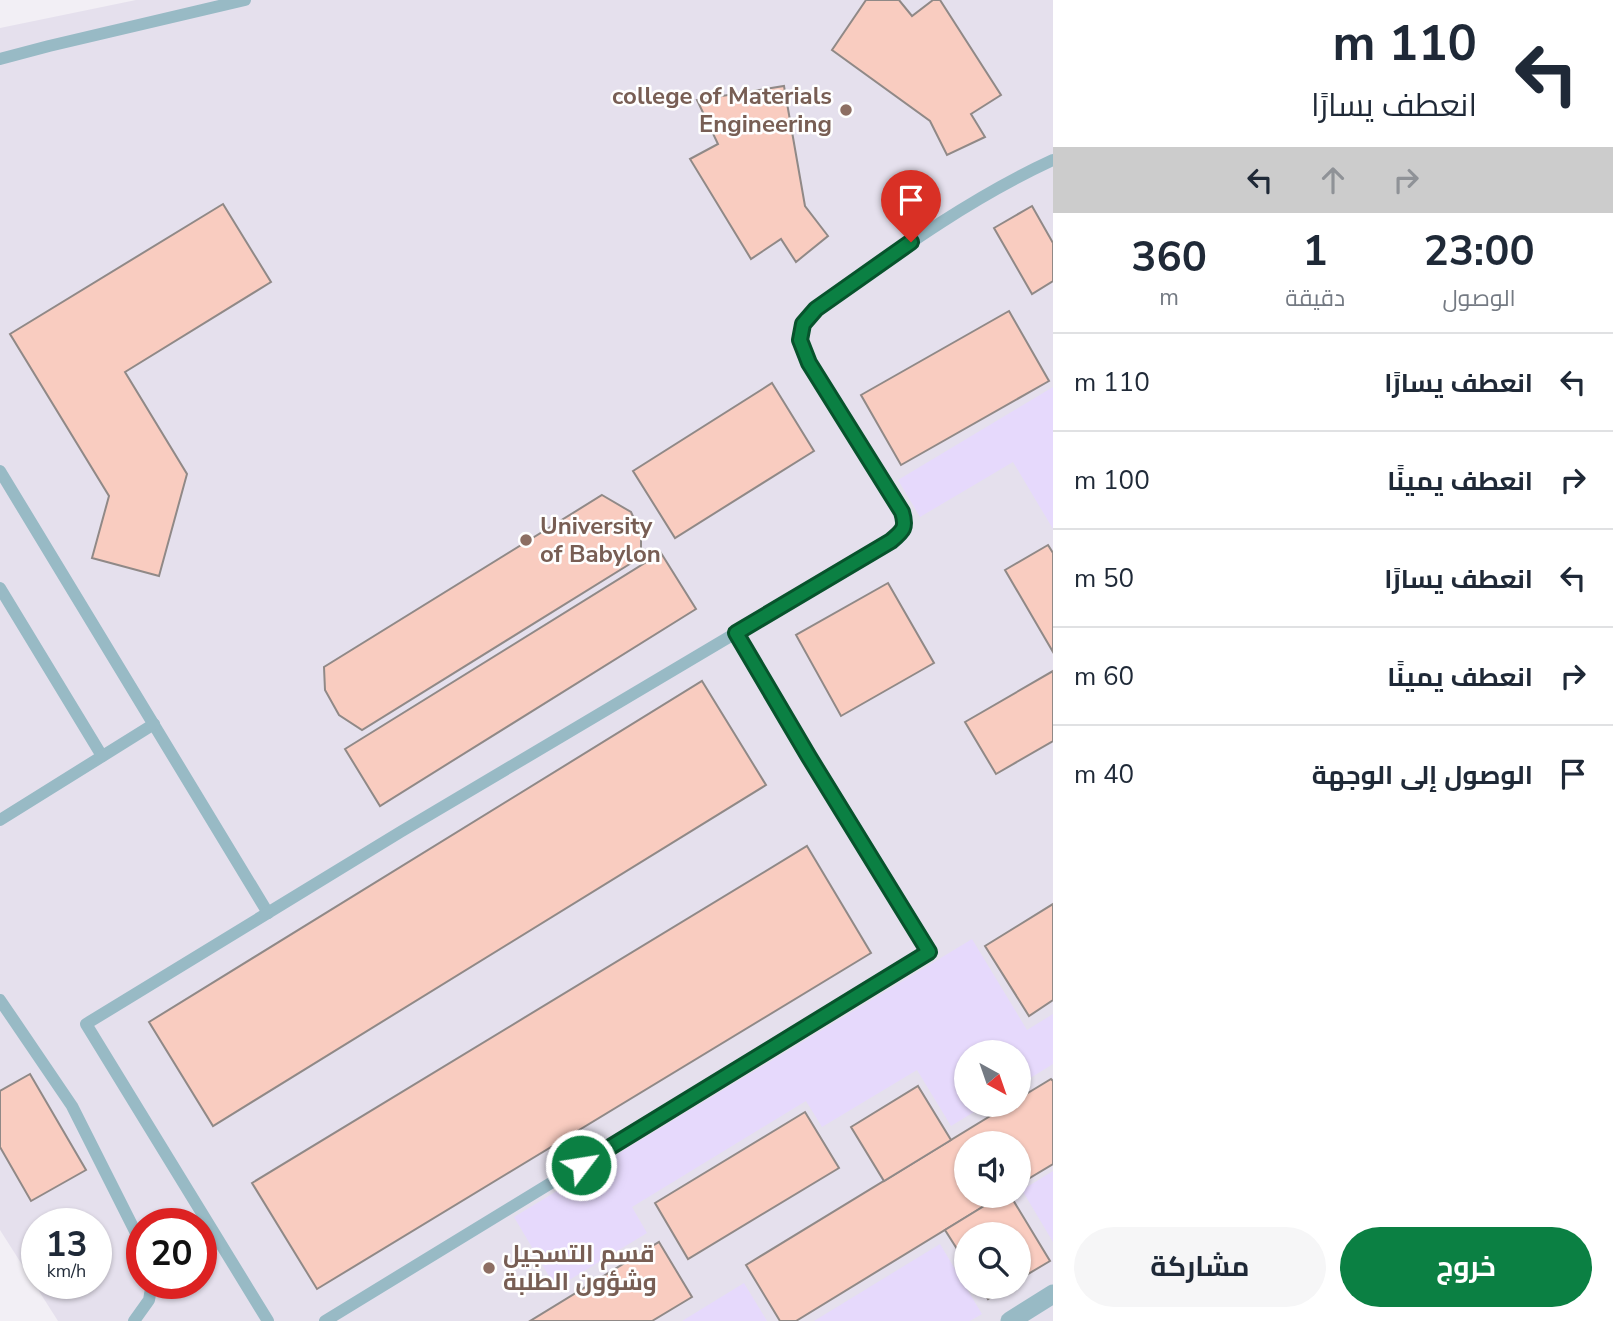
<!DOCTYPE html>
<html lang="ar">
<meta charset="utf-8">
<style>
body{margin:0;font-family:"Nunito Sans",Cairo,sans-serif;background:#f6f6f7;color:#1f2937;direction:rtl;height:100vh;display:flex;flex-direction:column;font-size:26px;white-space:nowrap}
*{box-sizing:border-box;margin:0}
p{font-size:23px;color:#747a83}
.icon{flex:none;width:38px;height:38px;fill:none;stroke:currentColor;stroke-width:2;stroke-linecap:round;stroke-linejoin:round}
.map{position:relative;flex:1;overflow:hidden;direction:ltr}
.panel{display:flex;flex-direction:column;background:#fff;width:560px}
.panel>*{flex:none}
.banner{background:#fff;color:#1f2937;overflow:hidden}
.needle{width:46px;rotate:140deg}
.controls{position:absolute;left:954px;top:1040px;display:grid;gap:14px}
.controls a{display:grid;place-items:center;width:77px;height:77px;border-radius:50%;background:#fff;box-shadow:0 2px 5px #0004;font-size:35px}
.speed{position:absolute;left:21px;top:1208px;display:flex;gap:14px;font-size:35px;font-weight:700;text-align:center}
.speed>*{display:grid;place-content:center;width:91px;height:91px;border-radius:50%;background:#fff;box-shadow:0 2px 5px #0004;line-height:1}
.speed small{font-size:18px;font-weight:400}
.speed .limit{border:10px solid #d22;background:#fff;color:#111}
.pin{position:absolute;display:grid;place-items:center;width:60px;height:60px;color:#fff;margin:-72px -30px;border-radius:50% 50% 50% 0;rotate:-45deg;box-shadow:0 0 7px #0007}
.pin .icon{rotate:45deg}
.me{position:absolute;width:77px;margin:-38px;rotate:59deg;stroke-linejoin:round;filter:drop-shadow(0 0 5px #0008)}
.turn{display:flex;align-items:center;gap:24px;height:147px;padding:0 21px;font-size:32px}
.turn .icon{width:91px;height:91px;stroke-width:2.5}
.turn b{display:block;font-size:49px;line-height:60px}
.lanes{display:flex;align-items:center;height:66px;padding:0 21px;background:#0003;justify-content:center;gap:35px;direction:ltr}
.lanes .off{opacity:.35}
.eta{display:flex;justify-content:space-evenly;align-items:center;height:119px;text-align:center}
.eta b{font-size:42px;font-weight:700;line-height:49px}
.cta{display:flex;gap:14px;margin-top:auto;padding:14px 21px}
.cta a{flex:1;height:80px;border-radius:42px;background:#0b8043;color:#fff;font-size:28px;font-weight:700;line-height:80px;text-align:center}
.cta a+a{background:#f6f6f7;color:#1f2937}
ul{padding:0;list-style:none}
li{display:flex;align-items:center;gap:21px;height:98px;padding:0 21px;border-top:2px solid #e0e1e3}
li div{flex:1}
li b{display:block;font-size:26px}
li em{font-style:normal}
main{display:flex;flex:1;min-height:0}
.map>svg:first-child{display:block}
.built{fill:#e5e0ed;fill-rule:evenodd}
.green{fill:#e6d9fc}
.building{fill:#f9ccc0;stroke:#908987;stroke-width:2}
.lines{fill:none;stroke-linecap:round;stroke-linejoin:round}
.service{stroke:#98bac5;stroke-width:12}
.minor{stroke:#98bac5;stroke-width:19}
.route-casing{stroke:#07532c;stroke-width:18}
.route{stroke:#0b8043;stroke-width:12}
.education-dot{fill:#8d6e63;stroke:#fff;stroke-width:2.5}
.labels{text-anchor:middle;stroke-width:5;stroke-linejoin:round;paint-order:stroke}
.education-label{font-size:24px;font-weight:bold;fill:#785e54;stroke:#fff;text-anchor:start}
</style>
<main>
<section class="panel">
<div class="banner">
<div class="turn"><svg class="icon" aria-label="left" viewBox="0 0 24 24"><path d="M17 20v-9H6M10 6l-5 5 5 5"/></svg><div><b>110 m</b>انعطف يسارًا</div></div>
<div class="lanes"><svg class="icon" aria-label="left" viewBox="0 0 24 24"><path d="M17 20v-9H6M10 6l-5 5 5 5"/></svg><svg class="icon off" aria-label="ahead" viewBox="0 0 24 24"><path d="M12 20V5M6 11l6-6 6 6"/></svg><svg class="icon off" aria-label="right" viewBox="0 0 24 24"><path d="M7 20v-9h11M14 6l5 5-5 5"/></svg></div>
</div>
<div class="eta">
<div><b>23:00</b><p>الوصول</p></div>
<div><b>1</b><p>دقيقة</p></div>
<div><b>360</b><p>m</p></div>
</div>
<ul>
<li><svg class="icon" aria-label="left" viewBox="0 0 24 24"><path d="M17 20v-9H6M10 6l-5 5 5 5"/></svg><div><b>انعطف يسارًا</b></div><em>110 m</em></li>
<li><svg class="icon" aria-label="right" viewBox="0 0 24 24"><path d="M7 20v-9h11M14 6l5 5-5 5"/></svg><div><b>انعطف يمينًا</b></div><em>100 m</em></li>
<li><svg class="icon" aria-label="left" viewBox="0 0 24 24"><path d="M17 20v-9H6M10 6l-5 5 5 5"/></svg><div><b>انعطف يسارًا</b></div><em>50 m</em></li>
<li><svg class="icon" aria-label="right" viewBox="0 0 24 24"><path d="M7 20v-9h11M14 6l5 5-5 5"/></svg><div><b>انعطف يمينًا</b></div><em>60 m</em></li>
<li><svg class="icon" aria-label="arrive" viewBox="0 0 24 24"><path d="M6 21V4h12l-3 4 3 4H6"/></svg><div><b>الوصول إلى الوجهة</b></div><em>40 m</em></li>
</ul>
<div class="cta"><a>خروج</a><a>مشاركة</a></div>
</section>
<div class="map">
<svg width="1053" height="1321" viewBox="0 0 1053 1321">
<rect width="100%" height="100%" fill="#f2eff5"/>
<path class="built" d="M136,0H1053V1321H58L0,1230V28ZM966,1052H1018V1104H966ZM966,1143H1018V1195H966ZM37,1223H96V1283H37ZM142,1223H201V1283H142ZM966,1234H1018V1286H966Z"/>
<g class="green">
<polygon points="1053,387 1053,529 1013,462 920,517 898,480"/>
<polygon points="972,939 1027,1030 1053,1014 1053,1064 1019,1085 1018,1052 966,1052 966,1104 987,1104 951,1126 917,1070 822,1127 806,1101 632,1207 647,1233 556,1288 514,1217"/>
<polygon points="1053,1171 1053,1242 1022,1190"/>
<polygon points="940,1244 982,1314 970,1321 814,1321"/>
<polygon points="744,1283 767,1321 682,1321"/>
</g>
<g class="building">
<polygon points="866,0 899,0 912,16 933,0 940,0 1001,95 971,114 985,137 947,155 930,121 832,50"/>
<polygon points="784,86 805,206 828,236 796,262 781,239 751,259 690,159 718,144 697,100"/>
<polygon points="223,204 271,282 125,372 187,474 159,576 92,558 109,496 10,334"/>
<polygon points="1032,206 1053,243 1053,281 1032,294 994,228"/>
<polygon points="1009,311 1049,381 901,465 861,395"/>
<polygon points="772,383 814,451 675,538 633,471"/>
<polygon points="602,495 631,512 641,534 641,557 362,730 339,715 325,690 324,667"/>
<polygon points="1048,545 1053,553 1053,652 1005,570"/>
<polygon points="661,553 696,609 380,806 345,749"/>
<polygon points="888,583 934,663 841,716 796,635"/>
<polygon points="1053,671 1053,741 996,774 965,722"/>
<polygon points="702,681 766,785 213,1126 149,1022"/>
<polygon points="807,846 871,953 317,1289 252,1183"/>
<polygon points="1053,904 1053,1000 1029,1016 985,946"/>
<polygon points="30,1074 86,1170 31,1201 0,1147 0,1091"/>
<polygon points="1051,1079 1053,1081 1053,1164 1018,1185 1018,1143 966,1143 966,1195 1002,1195 796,1321 780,1321 746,1265 1010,1104 1018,1104 1018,1099"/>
<polygon points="918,1086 951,1140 884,1181 851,1127"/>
<polygon points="805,1112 839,1168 688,1259 655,1203"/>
<polygon points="1002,1195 1010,1195 1050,1261 1018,1280 1018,1234 966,1234 966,1263 945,1230"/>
<polygon points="659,1242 692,1297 652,1321 530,1321"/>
<polygon points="980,1286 1008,1286 988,1299"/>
</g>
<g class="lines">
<g class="service">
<polyline points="0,59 49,46 245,0"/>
<polyline points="0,471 268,913"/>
<polyline points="0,588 102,756"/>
<polyline points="0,820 154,724"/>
<polyline points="0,1000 72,1106 142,1245"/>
<polyline points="134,1321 149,1300 152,1283"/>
<path d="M268,1321L86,1024L402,831L891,541C903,531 908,528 902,512L809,363C799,336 796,332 816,309C892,255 968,199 1053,160"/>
<polyline points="325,1321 929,952 736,633"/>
</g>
<polyline class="minor" points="1010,1321 1053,1294"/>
</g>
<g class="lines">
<g class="route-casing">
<path id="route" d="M581,1165L929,952L809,757L736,633L891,541C903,531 907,528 902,512L809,363L800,340L803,324L816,309L911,242"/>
</g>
<use href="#route" class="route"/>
</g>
<g class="education-dot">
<circle cx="846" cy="110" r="7"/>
<circle cx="526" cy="540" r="7"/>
<circle cx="489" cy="1268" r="7"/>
</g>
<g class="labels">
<g class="education-label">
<text x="832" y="104" text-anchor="end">college of Materials<tspan x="832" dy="28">Engineering</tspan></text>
<text x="540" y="534">University<tspan x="540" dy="28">of Babylon</tspan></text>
<text x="503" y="1262">قسم التسجيل<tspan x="503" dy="28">وشؤون الطلبة</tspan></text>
</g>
</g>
</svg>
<div class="controls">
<a><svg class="needle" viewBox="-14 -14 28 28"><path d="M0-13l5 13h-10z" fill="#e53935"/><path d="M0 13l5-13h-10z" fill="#747a83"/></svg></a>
<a><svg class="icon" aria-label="sound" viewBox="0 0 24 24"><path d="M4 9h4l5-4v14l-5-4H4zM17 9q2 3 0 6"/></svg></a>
<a><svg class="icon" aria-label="search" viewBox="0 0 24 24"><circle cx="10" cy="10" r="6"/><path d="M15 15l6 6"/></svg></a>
</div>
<div class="speed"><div>13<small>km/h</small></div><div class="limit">20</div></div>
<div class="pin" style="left:911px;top:242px;background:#d93025"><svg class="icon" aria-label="arrive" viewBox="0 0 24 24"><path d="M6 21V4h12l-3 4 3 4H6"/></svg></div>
<svg class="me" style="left:581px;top:1165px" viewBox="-20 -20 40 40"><circle r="17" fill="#0b8043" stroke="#fff" stroke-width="3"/><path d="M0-11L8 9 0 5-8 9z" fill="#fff"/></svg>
</div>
</main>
